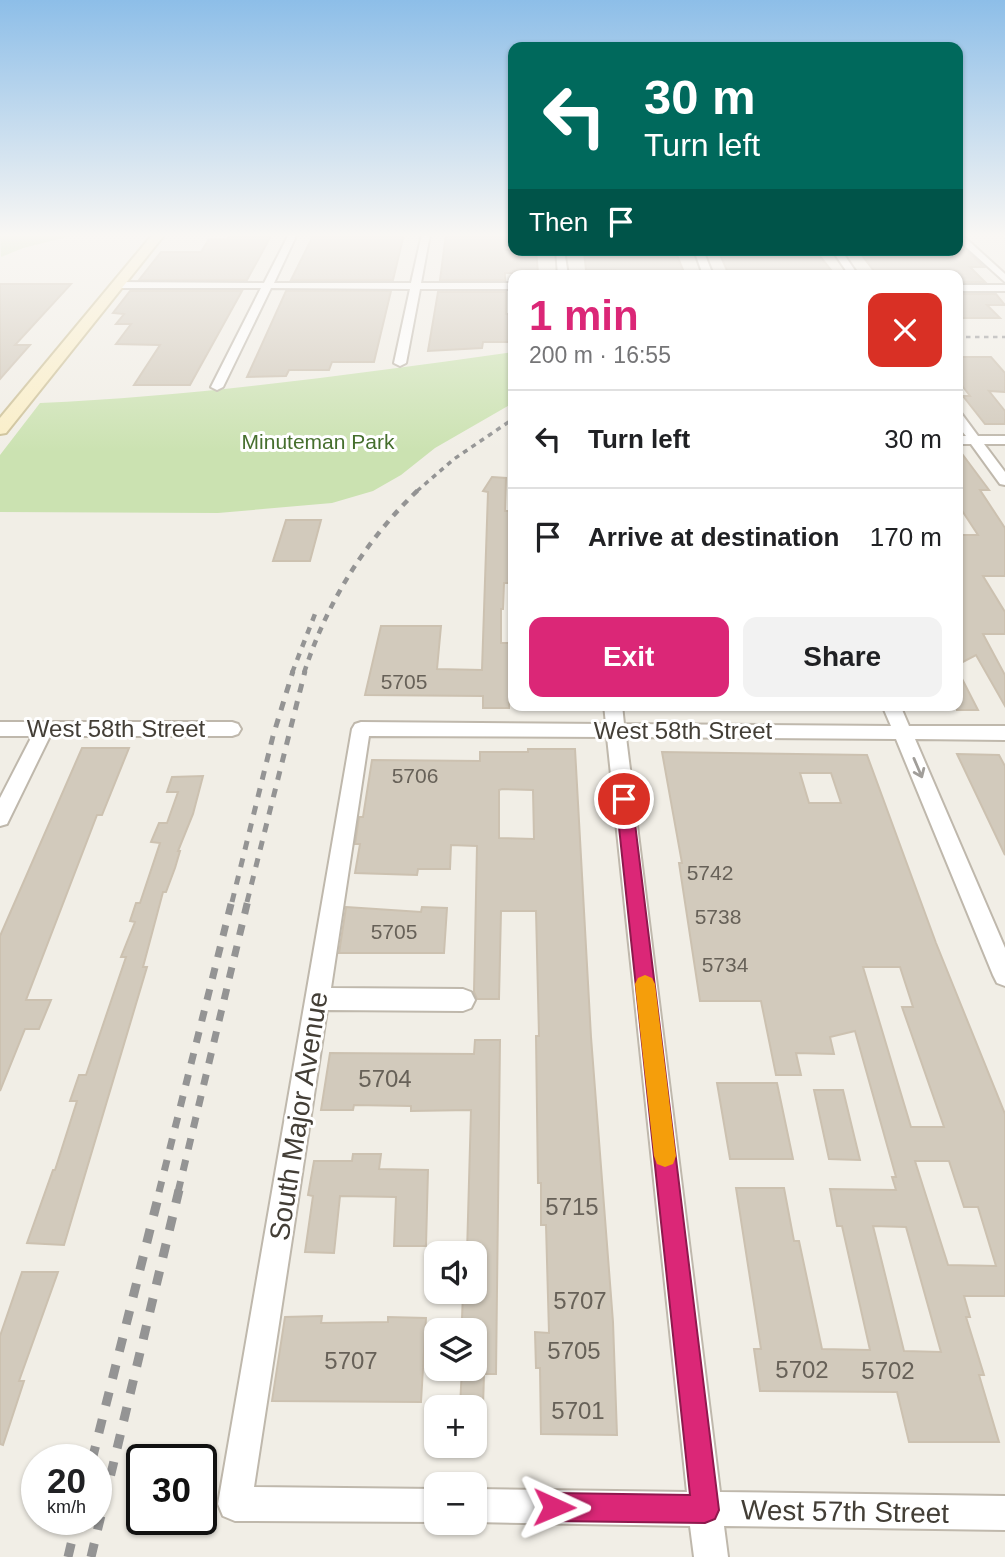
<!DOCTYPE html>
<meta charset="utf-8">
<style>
body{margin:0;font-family:Helvetica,sans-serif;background:#f2f2f2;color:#202124;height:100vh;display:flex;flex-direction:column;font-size:26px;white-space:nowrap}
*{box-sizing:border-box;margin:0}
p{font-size:23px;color:#757577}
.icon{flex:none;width:38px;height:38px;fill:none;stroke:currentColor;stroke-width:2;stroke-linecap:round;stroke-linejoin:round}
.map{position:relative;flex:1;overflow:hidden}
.side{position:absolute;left:508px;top:270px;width:455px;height:441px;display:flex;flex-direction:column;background:#fff;border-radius:14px;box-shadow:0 2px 5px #0004}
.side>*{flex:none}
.hud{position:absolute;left:508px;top:42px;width:455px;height:214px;border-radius:14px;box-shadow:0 2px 5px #0004;background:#00695c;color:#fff;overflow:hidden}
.buttons{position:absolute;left:424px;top:1241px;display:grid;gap:14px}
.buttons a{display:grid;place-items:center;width:63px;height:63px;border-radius:14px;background:#fff;box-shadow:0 2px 5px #0004;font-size:35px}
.speed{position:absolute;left:21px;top:1444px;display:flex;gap:14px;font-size:35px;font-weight:700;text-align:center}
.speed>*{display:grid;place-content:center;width:91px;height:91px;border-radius:50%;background:#fff;box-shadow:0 2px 5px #0004;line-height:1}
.speed small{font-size:18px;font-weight:400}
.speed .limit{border:4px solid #111;border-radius:10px;background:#fff;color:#111}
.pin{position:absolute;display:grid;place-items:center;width:60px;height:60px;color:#fff;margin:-30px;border:4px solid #fff;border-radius:50%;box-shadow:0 2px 7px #0007}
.me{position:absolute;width:77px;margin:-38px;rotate:91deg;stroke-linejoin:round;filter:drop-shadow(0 0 5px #0008)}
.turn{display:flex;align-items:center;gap:24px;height:147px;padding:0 21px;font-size:32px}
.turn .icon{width:91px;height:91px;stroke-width:2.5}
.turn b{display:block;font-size:49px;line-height:60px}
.then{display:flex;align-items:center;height:66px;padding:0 21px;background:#0003;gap:14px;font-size:26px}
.round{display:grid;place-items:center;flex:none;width:74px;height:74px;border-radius:14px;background:#f2f2f2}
.overview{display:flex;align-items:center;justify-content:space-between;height:119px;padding:0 21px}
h1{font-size:42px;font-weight:700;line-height:52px;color:#db2777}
.button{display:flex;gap:14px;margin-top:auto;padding:14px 21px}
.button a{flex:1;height:80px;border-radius:14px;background:#db2777;color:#fff;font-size:28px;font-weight:700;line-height:80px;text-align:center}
.button a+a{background:#f2f2f2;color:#202124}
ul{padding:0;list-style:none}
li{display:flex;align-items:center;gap:21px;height:98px;padding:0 21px;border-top:2px solid #e0e0e0}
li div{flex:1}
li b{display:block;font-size:26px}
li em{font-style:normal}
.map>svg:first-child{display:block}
.green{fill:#cbe2b1}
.building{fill:#d2cabc;stroke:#ccc1b0;stroke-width:2;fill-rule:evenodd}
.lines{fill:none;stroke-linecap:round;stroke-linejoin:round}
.minor-casing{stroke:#bfb8ac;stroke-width:4}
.secondary-casing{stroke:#cdc198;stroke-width:4}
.minor{fill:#fff;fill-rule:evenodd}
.secondary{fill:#faeec7;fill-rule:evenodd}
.rail-far5{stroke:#949494;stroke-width:2.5;stroke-dasharray:4.5 4.5;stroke-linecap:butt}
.rail-far4{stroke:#949494;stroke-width:3.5;stroke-dasharray:5 5;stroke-linecap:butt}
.rail-far3{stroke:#949494;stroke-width:4.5;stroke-dasharray:7 7;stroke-linecap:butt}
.rail-far2{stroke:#949494;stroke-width:5;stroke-dasharray:9 9;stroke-linecap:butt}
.rail-far1{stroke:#949494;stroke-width:7;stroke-dasharray:11 11;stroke-linecap:butt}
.rail{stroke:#949494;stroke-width:9;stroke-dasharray:14 14;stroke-linecap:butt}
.oneway{stroke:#a19e9a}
.route{fill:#db2777;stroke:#8e194d;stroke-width:2}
.slow{fill:#f59e0b}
.labels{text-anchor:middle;stroke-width:6;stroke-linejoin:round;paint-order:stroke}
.far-park-label{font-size:21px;fill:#466f2e;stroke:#fff}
.number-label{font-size:21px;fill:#676158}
.street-label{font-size:24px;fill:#433e36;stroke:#fff}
.near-number-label{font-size:24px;fill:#676158}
.near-street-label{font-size:28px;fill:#433e36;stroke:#fff}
</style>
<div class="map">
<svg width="1005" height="1557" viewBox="0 0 1005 1557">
<rect width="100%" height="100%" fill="#f1eee6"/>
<g class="green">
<polygon points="0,234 79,234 23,248 1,257"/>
<path d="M513,352V403L435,448L401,475L373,491L332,503L218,513L0,512V455L40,403C199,396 355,374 513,352Z"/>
</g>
<g class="building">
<polygon points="232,234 272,234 247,280 139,280 161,252 201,252 209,239 227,239"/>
<polygon points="314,234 404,234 393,280 291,280"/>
<polygon points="446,234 506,234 505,250 536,250 538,273 505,273 505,280 440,280"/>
<polygon points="675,250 685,275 622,274 621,271 586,270 584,252"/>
<polygon points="718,250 815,250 835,275 729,275"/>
<polygon points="858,250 966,250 984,267 970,267 985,282 957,282 957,275 877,275"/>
<polygon points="0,284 71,284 15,345 30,345 0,379"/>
<polygon points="130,291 242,291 190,385 134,385 160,345 116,344 131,324 116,324 124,314 113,313"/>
<polygon points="286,291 391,291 374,362 332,362 329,370 289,370 286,376 247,377"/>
<polygon points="438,292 506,292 506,314 510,314 509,342 483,342 482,348 428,351"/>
<polygon points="957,294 996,294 1005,305 987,305 1000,318 957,318"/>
<polygon points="957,357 991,357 1005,373 1005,392 989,391 1005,411 1005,424 985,424 963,396 970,396 957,379"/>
<polygon points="957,447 989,490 980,490 1005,528 1005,576 983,576 1005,612 1005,634 983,634 1005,675 1005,706 976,655 957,665 957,535 978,535 957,503"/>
<polygon points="492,477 506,478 505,511 511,511 513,583 504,583 503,609 501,609 501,643 510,643 509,708 483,708 483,696 365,695 381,626 441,626 437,669 482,670 488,492 483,491"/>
<polygon points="286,520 321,520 310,561 273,561"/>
<polygon points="957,669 978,710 957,710"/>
<polygon points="82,748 129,748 102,815 97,815 26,1000 51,1000 39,1029 25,1029 0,1091 0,936"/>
<path d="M528,749H575L591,1037L613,1322L617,1435L541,1434L540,1368H536L535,1332L549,1333L546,1225H541V1183H538L536,1036H539L536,911H501L499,999H477L474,992L477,846L451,845L450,869H418L417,875L355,873L360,844H355L359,817H363L372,760L480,761V752H528ZM502,789L533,790L534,839L499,838V790Z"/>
<path d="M662,752L867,755L936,943L1005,1114V1296H964L970,1317H966L984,1375H979L999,1442H909L897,1392L760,1391L754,1349H761L736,1188H784L794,1241H799L822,1349L870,1350L842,1226H837L830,1189L896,1190L892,1177H896L855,1031L830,1037L834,1054L796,1053L801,1075H776L761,1001H700L679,863H682ZM800,773H831L841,803H809ZM863,967H900L913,1007H902L944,1127H911ZM915,1161H949L964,1207H978L996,1266L948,1265ZM873,1226L906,1227L941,1352L904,1351Z"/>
<polygon points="957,754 999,755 1005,766 1005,855"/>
<polygon points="203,776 193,814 178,851 180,851 175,868 166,892 163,892 143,967 147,967 64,1245 27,1243 53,1170 55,1170 77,1101 70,1101 79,1075 86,1075 126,957 121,957 135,922 130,921 136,903 140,903 160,843 151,842 159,823 167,823 178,792 167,792 172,777"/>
<polygon points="346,907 421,912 422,907 447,908 444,953 339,953"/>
<polygon points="475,1040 500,1040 496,1374 484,1374 483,1407 460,1407 462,1368 474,1368 474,1319 462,1319 463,1292 474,1292 474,1253 467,1253 471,1110 411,1111 411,1106 354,1105 353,1110 321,1110 330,1053 474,1054"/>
<polygon points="717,1083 777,1083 793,1159 730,1159"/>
<polygon points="814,1090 843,1090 860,1160 829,1159"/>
<polygon points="353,1154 381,1154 379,1169 428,1170 426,1246 394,1246 396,1197 340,1196 334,1253 305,1252 313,1196 308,1195 314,1161 352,1161"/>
<polygon points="22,1272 58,1272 19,1381 24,1381 3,1445 0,1444 0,1336"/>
<polygon points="322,1316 321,1323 388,1322 388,1317 426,1318 421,1402 272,1401 285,1317"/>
</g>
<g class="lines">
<g class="minor-casing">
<g id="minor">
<polygon points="289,234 297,234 274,283 411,283 422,234 430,234 421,283 513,283 513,289 420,289 406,363 400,366 394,363 410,289 271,288 223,387 217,390 211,387 261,288 117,288 112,285 117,282 264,283"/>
<polygon points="957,234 961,234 1005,274 1005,282 957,239"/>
<polygon points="556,250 564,250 568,275 558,275"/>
<polygon points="694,250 703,250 713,275 703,275"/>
<polygon points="832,250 841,250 858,275 849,275"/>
<rect x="957" y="285" width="48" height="6"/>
<polygon points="957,412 961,413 978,436 1005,436 1005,444 984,444 1005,472 1005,485 1000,484 971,444 957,444 957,436 966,436 957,425"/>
<polygon points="604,705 622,705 624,724 891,726 882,705 900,705 909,726 1005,726 1005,740 915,739 1005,948 1005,986 997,983 993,975 896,739 626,737 720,1492 1005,1496 1005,1530 724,1526 728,1557 694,1557 690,1526 473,1522 474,1489 687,1492 607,737 369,736 331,988 463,989 471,992 475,1000 471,1008 463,1011 327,1010 254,1487 436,1489 437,1522 235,1521 223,1516 218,1504 352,729 355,724 361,722 606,724"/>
<polygon points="0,722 232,722 238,724 241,729 238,734 232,736 50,736 7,824 0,826 0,798 32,736 0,736"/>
</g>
</g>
<g class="secondary-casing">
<polygon id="secondary" points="153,234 165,234 6,433 0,434 0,418"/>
</g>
<use href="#minor" class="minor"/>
<use href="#secondary" class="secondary"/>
<polyline class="rail-far5" points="957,337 1005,337"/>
<polyline class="rail-far4" points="417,491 454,459 513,419"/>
<g class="rail-far3">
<polyline points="292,673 315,614"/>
<path d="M304,673C327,602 365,541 418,490"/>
</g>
<g class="rail-far2">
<polyline points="232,902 273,736 293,671"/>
<polyline points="247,902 305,671"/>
</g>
<g class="rail-far1">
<polyline points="159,1192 232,900"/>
<polyline points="178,1192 248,900"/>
</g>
<g class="rail">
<polyline points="92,1460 160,1190"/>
<polyline points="68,1557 77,1519"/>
<polyline points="91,1557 179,1190"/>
</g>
</g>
<defs><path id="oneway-shaft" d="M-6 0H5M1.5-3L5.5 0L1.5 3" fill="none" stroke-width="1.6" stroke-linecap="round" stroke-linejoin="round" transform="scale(1.75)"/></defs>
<use class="oneway" href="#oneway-shaft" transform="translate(918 768) rotate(67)"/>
<linearGradient id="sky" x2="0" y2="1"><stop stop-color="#8dbee8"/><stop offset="0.52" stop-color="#f9f7f4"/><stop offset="1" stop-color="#f9f7f4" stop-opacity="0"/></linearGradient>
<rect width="1005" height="452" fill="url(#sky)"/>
<polygon class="route" points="624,793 632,799 719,1510 715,1519 705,1523 554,1521 544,1517 540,1507 544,1497 554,1493 690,1495 616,799"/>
<polygon class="slow" points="645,975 652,978 655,984 676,1156 673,1164 665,1167 657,1164 654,1156 635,984 638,978"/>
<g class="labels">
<g class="far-park-label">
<text x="318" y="449">Minuteman Park</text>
</g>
<g class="number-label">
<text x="404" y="689">5705</text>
<text x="415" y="783">5706</text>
<text x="710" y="880">5742</text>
<text x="718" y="924">5738</text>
<text x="394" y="939">5705</text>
<text x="725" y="972">5734</text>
</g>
<g class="street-label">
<text x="116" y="737">West 58th Street</text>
<text x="683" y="739">West 58th Street</text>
</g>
<g class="near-number-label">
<text x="385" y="1087">5704</text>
<text x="572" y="1215">5715</text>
<text x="580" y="1309">5707</text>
<text x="574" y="1359">5705</text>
<text x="351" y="1369">5707</text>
<text x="802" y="1378">5702</text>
<text x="888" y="1379">5702</text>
<text x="578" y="1419">5701</text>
</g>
<g class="near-street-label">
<text transform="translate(298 1116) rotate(-81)" y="10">South Major Avenue</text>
<text transform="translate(845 1511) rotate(1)" y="10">West 57th Street</text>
</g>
</g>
</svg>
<div class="buttons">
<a><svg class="icon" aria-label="sound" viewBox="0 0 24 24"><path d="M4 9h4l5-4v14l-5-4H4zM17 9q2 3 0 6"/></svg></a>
<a><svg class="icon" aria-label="layers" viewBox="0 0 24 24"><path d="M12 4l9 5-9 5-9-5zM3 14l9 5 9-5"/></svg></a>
<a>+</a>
<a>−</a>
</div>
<div class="speed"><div>20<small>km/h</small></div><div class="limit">30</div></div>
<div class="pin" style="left:624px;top:799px;background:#d93025"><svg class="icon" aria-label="arrive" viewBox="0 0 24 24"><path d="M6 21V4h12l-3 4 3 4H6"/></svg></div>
<svg class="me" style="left:554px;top:1507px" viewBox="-20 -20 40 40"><path d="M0-17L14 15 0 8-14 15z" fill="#db2777" stroke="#fff" stroke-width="4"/></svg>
<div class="hud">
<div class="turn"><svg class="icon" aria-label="left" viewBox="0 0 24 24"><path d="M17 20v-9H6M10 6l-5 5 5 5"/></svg><div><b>30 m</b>Turn left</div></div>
<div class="then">Then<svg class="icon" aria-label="arrive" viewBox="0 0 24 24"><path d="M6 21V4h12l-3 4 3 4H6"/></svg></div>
</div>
<section class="side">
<div class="overview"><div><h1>1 min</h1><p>200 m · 16:55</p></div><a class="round" style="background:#d93025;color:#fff"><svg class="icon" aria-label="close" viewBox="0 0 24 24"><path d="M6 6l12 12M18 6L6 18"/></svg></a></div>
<ul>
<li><svg class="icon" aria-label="left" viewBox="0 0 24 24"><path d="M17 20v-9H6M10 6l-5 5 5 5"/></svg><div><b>Turn left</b></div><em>30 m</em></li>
<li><svg class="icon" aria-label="arrive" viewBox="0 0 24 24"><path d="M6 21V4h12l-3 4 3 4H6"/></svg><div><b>Arrive at destination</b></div><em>170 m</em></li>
</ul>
<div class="button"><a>Exit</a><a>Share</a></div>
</section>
</div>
